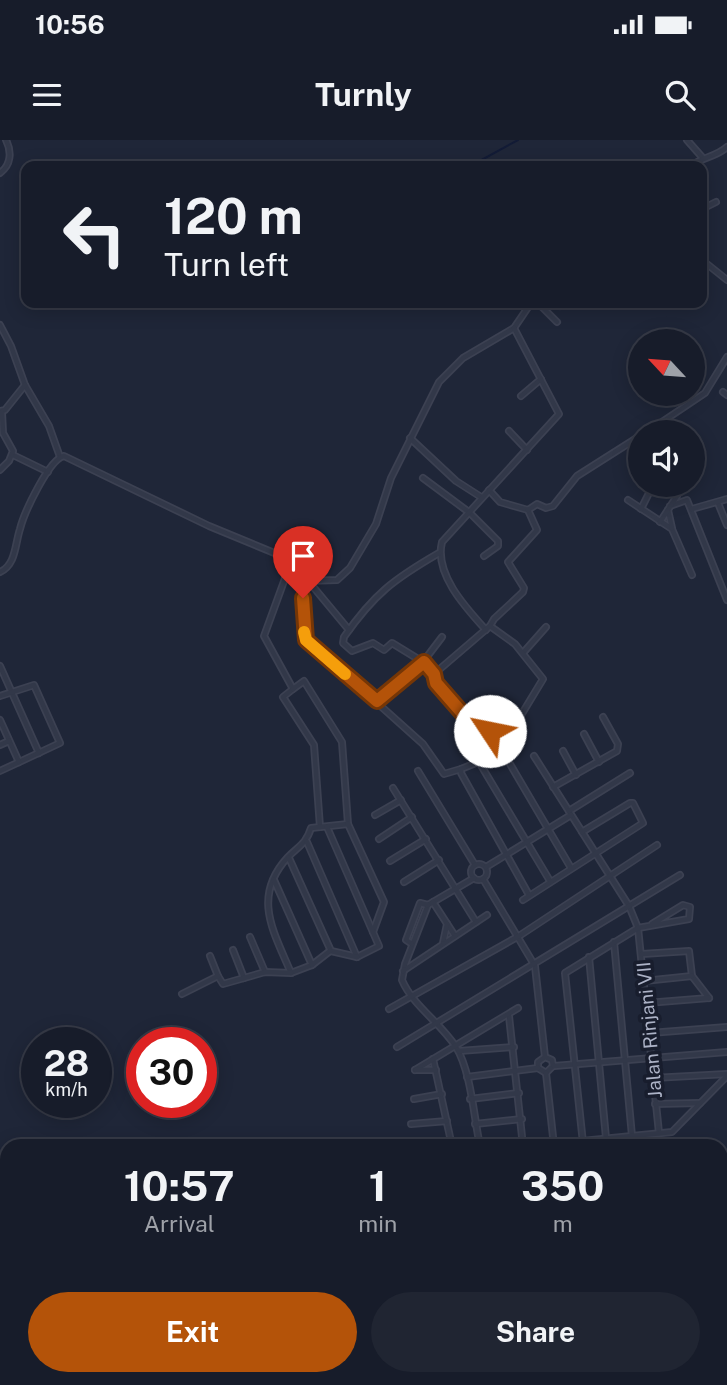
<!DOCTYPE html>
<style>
body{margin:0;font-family:"Public Sans",sans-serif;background:#202532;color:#f1f3f6;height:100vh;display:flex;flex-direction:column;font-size:26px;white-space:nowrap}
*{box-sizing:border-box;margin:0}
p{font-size:23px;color:#9ea1a8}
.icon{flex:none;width:38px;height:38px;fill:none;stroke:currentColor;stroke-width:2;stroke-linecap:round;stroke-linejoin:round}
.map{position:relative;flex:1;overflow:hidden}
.sheet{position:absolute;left:0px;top:999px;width:728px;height:247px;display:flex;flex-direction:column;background:#171c2a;border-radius:21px 21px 0 0;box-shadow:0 4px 18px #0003,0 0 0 2px #363a47}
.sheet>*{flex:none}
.banner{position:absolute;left:21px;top:21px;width:686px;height:147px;border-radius:14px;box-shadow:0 4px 18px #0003,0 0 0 2px #363a47;background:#171c2a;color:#f1f3f6;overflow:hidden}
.needle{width:46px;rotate:296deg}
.buttons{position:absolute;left:628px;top:189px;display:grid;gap:14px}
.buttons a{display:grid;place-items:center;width:77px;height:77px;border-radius:50%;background:#171c2a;box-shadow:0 4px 18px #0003,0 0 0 2px #363a47;font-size:35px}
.speed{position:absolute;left:21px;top:887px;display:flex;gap:14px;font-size:35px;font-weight:700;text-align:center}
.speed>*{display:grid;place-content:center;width:91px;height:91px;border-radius:50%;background:#171c2a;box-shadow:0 4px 18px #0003,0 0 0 2px #363a47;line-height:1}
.speed small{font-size:18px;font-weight:400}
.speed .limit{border:10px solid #d22;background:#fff;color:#111}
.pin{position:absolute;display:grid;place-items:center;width:60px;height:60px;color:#fff;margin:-72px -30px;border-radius:50% 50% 50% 0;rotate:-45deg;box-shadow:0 0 7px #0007}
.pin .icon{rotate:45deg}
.me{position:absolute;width:77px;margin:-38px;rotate:304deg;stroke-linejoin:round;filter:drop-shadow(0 0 5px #0008)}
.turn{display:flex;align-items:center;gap:24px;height:147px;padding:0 28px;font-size:32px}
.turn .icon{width:91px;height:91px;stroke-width:2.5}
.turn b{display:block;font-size:49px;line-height:60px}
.eta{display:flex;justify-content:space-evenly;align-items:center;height:119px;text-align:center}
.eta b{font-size:42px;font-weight:700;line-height:49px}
.cta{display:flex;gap:14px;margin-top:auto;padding:14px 28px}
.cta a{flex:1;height:80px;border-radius:42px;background:#b45309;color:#fff;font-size:28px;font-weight:700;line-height:80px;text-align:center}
.cta a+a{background:#202532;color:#f1f3f6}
.status{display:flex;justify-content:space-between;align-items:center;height:49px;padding:0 35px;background:#171c2a;direction:ltr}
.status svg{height:19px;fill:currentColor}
header{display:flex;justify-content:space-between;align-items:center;height:91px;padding:0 28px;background:#171c2a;font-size:32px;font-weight:700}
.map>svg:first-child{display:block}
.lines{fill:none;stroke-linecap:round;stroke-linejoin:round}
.stream{stroke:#121b36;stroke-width:2}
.street-casing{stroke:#3c4152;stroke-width:8}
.street{stroke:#323849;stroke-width:4.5}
.route-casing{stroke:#753606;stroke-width:18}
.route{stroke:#b45309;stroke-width:12}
.slow{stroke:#f59e0b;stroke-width:12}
.labels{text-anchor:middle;stroke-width:7;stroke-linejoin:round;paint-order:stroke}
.street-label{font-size:19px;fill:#acb2c6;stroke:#181d2d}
</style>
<div class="status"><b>10:56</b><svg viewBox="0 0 49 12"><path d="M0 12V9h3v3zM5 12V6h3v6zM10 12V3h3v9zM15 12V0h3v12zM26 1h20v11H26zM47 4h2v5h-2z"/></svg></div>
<header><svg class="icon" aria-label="menu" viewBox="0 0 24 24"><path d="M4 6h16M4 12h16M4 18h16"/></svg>Turnly<svg class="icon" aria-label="search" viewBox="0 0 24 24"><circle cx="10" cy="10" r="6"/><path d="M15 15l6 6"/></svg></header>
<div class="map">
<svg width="727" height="1245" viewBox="0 0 727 1245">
<rect width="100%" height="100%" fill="#1f2638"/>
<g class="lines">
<polyline class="stream" points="438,24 476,23 518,0"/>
<g class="street-casing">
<g id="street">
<polyline points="687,0 702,17"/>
<path d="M691,26C702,17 716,17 727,7"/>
<path d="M0,33C11,25 12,12 6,0"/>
<polyline points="702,69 716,62"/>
<polyline points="702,120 727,140"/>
<polyline points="538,163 557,182"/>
<polyline points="557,163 560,166"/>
<polyline points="0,185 11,206 25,245 49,286 60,317"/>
<polyline points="723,252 727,255"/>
<polyline points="521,256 541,239"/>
<polyline points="0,271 5,270 25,245"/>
<polyline points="509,291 527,310"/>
<polyline points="647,292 705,253 727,217"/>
<polyline points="410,298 456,341 481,357"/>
<polyline points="13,315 48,332"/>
<polyline points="0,330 9,321 13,311 3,293 2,272"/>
<polyline points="423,338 470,373 498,401 498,406 484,416"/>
<polyline points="489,350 500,362 528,370 537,390 508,422 524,448 523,452 494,479 490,486"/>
<polyline points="628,360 672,389 692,435"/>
<polyline points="718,363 727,385"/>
<polyline points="670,366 687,360 727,460"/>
<polyline points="641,369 653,345"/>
<polyline points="692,369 727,359"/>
<polyline points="528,370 537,364 546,368 553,366 577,336 640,296"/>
<polyline points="668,370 672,388"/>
<polyline points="660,382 677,356"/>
<polyline points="291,422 264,496 293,549 283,557 314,605 320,687"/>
<path d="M0,432C16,425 15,404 20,389C24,373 49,319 64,316L209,386L289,419L305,441L337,440L350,428L376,384L391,338L439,242L463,218L514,188L531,163"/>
<polyline points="301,439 307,500 423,604 444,634 461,629"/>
<polyline points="310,443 349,490"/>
<path d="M486,490C466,468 434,434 442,402L559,274L514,188"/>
<polyline points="523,513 546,487"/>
<polyline points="0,526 39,613"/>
<polyline points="434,534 423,522 442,497"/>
<path d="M293,549L304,541L342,602L348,684L311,688C306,704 299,706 288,717C251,757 274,792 291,833L312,825"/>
<polyline points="0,556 34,545 60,603 0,631"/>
<path d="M377,561L423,522L392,503L384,510L373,503L352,511L343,503L344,497C374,454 394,439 439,413"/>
<polyline points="0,580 19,622"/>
<polyline points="584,594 599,622"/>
<polyline points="0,605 9,601"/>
<polyline points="503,605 487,589 477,590 433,538 434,534 490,486 515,504 543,539 503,605 503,612 571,728"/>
<polyline points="563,611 576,635"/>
<polyline points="503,612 461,629 461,633 529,755"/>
<polyline points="534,616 629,766 638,788 659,993"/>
<polyline points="479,622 550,741"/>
<polyline points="418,631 475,725"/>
<polyline points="553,647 617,611 618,604 603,577"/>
<polyline points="393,648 476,782"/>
<polyline points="569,671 630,633"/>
<polyline points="375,675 401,660"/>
<polyline points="348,684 384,762 373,792"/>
<polyline points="379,699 412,677"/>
<polyline points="307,702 357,817 379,806 327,687"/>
<polyline points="289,718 331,811 357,817"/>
<polyline points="390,721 426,699"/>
<circle cx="479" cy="732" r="8"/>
<polyline points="486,727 571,675"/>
<path d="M474,738L428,765L405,824L402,840C413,866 441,883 456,907C471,931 474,978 480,1006"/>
<polyline points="483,739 535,826 545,917 552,920 553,926 546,933 538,928 538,922 545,917"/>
<polyline points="274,740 312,825 330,811"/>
<polyline points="404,742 439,720"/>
<polyline points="523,760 643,683 633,663 630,663 582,692"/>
<polyline points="433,762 455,796"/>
<polyline points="250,797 265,832"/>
<polyline points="614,802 632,996"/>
<polyline points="443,803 447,784"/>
<polyline points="412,804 406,800 420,763 428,765"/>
<polyline points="233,810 244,838"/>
<polyline points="642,814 689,811 692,836 709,858"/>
<polyline points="589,817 606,998"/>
<polyline points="403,831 487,775"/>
<polyline points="218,836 223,844 265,832 291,833"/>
<polyline points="644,841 692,836"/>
<polyline points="182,854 218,836 210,816"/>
<polyline points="647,863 709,858"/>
<polyline points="389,869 519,796 657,705"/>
<polyline points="509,876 523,1006"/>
<polyline points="650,893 727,887"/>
<polyline points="397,907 680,735"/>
<polyline points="459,911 514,907"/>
<polyline points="433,919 452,1006"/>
<polyline points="554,926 727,912"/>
<polyline points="415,930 518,868"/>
<polyline points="415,930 436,930"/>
<polyline points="546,933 554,1006"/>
<polyline points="467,937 538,928"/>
<polyline points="653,938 727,934"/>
<polyline points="414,959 442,954"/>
<polyline points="470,959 519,953"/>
<polyline points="655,964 700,963"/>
<polyline points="411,984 447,981"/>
<polyline points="475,984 522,979"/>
<polyline points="572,1002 672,992 727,936"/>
<polyline points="583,1003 565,833 638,788 689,779 690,767 683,765 652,784"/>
<polyline points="721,1081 727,1076"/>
<polyline points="721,1213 727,1220"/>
<polyline points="428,1239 428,1245"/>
<polyline points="453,1239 454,1245"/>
<polyline points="480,1239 480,1245"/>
<polyline points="505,1239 506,1245"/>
<polyline points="536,1239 537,1245"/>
<polyline points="566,1239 567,1245"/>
<polyline points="575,1245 615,1239"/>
<polyline points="685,1245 688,1239"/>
</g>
</g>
<use href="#street" class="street"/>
</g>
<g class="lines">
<g class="route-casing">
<polyline id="route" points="303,458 306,500 377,561 424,522 434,534 436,543 477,590 490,591"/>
</g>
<use href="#route" class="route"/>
<polyline class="slow" points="304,492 306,500 345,534"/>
</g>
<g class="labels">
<g class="street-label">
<text transform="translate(649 890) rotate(-95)" y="7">Jalan Rinjani VII</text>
</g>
</g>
</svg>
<div class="buttons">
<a><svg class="needle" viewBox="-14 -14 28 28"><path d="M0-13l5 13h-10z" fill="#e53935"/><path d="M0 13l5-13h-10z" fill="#9ea1a8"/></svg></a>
<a><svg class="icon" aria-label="sound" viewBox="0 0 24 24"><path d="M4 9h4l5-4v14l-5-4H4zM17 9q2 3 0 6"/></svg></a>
</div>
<div class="speed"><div>28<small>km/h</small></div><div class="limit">30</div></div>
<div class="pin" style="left:303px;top:458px;background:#d93025"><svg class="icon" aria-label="arrive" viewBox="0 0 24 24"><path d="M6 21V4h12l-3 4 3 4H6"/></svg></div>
<svg class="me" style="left:490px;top:591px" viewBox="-20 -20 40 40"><circle r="19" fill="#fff"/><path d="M0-13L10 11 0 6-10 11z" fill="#b45309"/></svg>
<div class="banner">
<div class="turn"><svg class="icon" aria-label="left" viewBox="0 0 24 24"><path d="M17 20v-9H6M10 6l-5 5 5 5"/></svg><div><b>120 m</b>Turn left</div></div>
</div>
<section class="sheet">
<div class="eta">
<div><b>10:57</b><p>Arrival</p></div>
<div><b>1</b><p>min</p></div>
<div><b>350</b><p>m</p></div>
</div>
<div class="cta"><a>Exit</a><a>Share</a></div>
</section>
</div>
